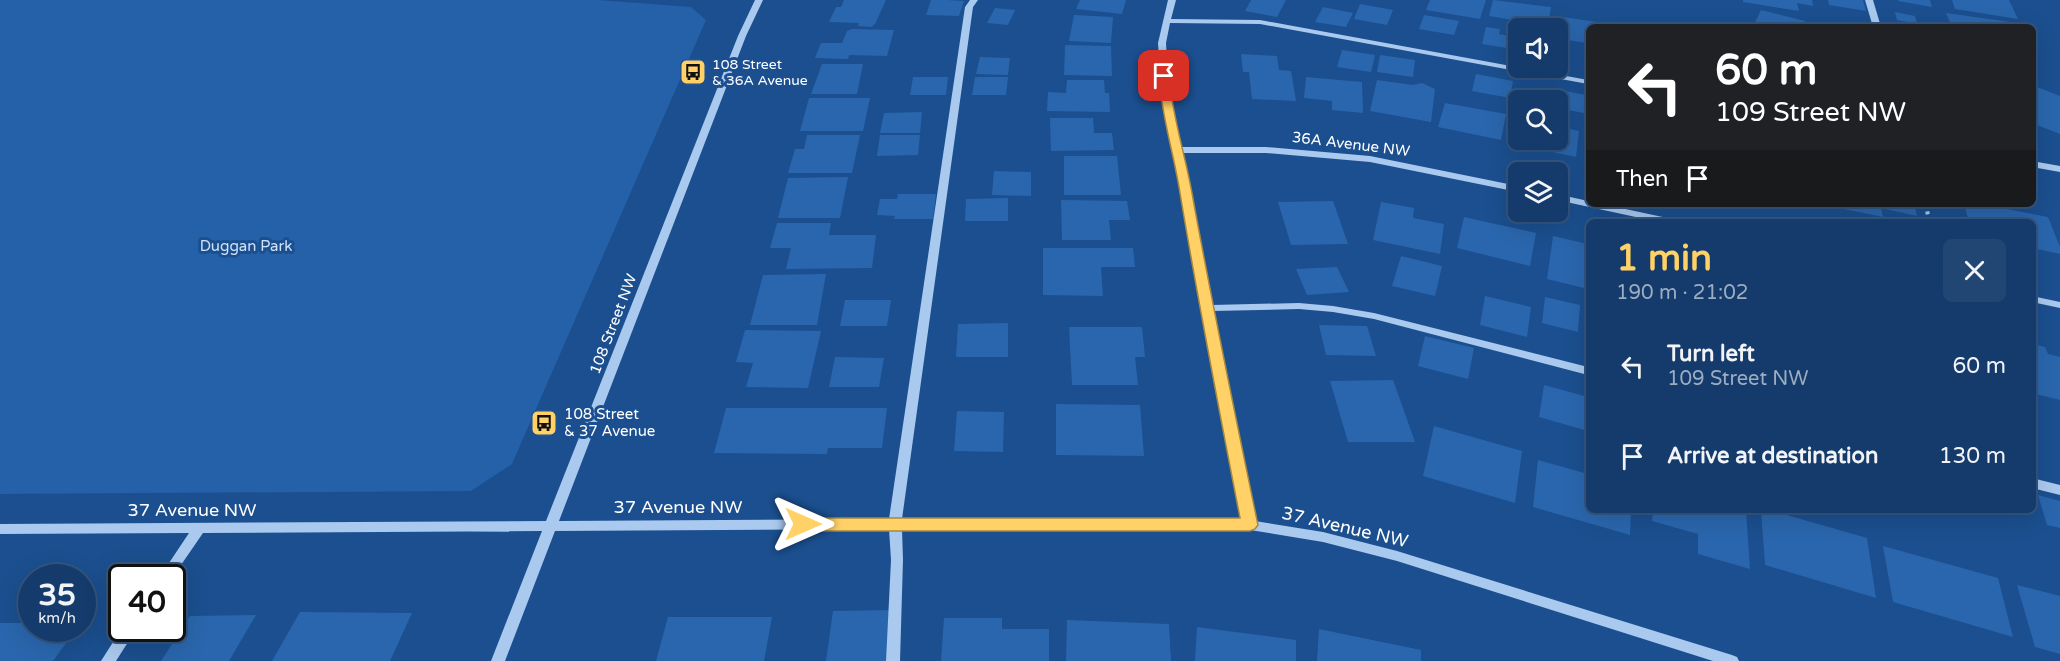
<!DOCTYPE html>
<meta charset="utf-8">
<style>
body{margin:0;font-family:"Varela Round",sans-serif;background:#214673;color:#f1f3f6;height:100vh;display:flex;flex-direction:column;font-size:22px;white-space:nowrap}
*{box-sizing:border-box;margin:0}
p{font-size:20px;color:#9dadc1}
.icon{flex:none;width:33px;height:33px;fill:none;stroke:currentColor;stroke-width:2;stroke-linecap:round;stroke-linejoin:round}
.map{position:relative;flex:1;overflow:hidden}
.details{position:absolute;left:1586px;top:219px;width:450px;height:294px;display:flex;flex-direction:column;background:#143b6b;border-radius:9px;box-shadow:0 6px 24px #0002,0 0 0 2px #33557e}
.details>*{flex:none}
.hud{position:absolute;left:1586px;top:24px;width:450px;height:183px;border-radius:9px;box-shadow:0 6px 24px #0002,0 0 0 2px #33557e;background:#202124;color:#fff;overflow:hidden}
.buttons{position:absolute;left:1508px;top:18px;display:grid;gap:12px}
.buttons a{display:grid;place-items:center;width:60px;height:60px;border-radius:9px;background:#143b6b;box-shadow:0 6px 24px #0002,0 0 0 2px #33557e;font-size:30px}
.speed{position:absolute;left:18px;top:564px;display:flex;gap:12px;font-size:30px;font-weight:700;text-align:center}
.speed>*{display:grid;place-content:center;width:78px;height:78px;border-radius:50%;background:#143b6b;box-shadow:0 6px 24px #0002,0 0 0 2px #33557e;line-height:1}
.speed small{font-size:15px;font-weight:400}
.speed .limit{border:3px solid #111;border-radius:9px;background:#fff;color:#111}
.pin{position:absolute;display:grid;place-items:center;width:51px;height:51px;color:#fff;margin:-26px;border-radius:12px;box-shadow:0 3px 9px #0006}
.me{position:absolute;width:66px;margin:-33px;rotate:90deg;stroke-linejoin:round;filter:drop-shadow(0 0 4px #0008)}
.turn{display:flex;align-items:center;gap:21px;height:126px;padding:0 30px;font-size:27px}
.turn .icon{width:78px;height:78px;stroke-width:2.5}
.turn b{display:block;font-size:42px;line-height:51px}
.then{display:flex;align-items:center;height:57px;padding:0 30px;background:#0003;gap:12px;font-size:22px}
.round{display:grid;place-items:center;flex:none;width:63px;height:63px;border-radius:9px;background:#214673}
.head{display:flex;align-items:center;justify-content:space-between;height:102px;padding:0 30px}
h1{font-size:36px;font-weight:800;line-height:45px;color:#ffd166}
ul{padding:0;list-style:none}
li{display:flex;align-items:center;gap:18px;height:90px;padding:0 30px}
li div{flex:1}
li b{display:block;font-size:22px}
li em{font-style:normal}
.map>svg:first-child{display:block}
.green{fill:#2461a8}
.building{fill:#2a66ad}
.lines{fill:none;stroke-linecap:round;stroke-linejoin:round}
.path{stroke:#a9c9ee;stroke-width:4;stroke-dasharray:3 4.5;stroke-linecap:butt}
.minor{fill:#a9c9ee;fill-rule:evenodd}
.route{fill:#ffd166;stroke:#a68842;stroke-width:1.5}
.labels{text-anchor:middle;stroke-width:6;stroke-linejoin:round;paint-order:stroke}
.far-poi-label{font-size:14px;fill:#fff;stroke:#1b4f8f;text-anchor:start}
.street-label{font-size:15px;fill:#fff;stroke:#1b4f8f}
.park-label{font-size:15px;fill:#cfe3fa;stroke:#1b4f8f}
.poi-label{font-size:15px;fill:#fff;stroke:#1b4f8f;text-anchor:start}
.near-street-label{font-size:18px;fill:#fff;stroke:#1b4f8f}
</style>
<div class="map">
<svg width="2060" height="661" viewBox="0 0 2060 661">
<rect width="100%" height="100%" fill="#1b4f8f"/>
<polygon class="green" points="0,0 598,0 691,7 706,20 512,464 471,491 0,494"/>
<g class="building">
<polygon points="844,0 886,0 875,24 871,27 858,26 859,23 829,22 836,7 841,7"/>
<polygon points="931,0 947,0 964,1 959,16 926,15"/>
<polygon points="1080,0 1126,0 1122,14 1076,9"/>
<polygon points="1251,0 1286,0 1277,17 1245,11"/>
<polygon points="1430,0 1486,0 1480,19 1426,10"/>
<polygon points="1493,0 1551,7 1548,26 1489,16"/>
<polygon points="1743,0 1812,0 1813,6 1797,3 1799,11 1743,2"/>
<polygon points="1828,0 1863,0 1866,11 1829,5"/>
<polygon points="1898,0 1930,0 1932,7 1898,1"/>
<polygon points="1952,0 2009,0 2018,19 1955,9"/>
<polygon points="1360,4 1393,10 1387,25 1354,19"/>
<polygon points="1323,7 1353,13 1346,27 1315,22"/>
<polygon points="995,8 1015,10 1008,25 987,23"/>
<polygon points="1761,10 1805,21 1803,27 1753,27"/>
<polygon points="1895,12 1915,16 1917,24 1897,20"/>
<polygon points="1946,13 2018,23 2020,27 1964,27 1963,24 1950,22"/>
<polygon points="1074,15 1113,17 1111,43 1069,41"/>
<polygon points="1424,15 1459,21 1454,35 1419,29"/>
<polygon points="1563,17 1596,22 1595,27 1588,27 1588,43 1560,39"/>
<polygon points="1486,27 1500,29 1499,34 1515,37 1513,49 1482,44"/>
<polygon points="852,29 894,30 887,56 849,55 848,59 815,58 821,43 842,43 847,31"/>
<polygon points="1065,45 1111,46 1112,76 1064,75"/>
<polygon points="1342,50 1375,55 1371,72 1337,67"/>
<polygon points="1241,54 1277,56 1279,70 1291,71 1296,101 1252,99 1249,72 1243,72"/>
<polygon points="1380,55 1415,60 1413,77 1377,72"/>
<polygon points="980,57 1010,58 1008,75 976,74"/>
<polygon points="822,64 863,64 857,94 811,94"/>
<polygon points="1476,74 1513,81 1510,98 1472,91"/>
<polygon points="913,77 948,77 946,95 910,95"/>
<polygon points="975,77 1008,77 1006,95 972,95"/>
<polygon points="1306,77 1362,82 1363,113 1332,110 1332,101 1304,98"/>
<polygon points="1067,80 1104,80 1105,93 1109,93 1110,112 1047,111 1048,92 1066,93"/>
<polygon points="1377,80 1413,85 1422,83 1435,89 1431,122 1370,111"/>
<polygon points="2032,85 2060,96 2060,134 2032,123"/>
<polygon points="1549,88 1586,95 1584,113 1557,108 1557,100 1547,100"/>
<polygon points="809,98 870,98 863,131 800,131"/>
<polygon points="1445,103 1506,114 1501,140 1438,127"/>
<polygon points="922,112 920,133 880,133 884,113"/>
<polygon points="1050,118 1093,118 1094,133 1112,133 1114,150 1051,151"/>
<polygon points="1515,118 1518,118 1518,140 1557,140 1557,126 1579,131 1576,157 1510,143"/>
<polygon points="807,135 860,135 852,173 788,173 795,149 804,149"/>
<polygon points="880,135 920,135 918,155 877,156"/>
<polygon points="1064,156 1117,156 1121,195 1064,195"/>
<polygon points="994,171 1031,172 1031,196 992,195"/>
<polygon points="848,177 840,218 778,218 788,178"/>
<polygon points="898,194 936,194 933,219 894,219 895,216 877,215 880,199 897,199"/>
<polygon points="1008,198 1008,221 965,221 966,199"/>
<polygon points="1061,200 1127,201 1130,220 1109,220 1111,240 1062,240"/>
<polygon points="1333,201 1348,244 1291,245 1278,202"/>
<polygon points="1381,202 1414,208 1413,218 1444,224 1440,254 1373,240"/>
<polygon points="1838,204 1914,204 1917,216 1881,208 1883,217 1839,208"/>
<polygon points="1964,204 1981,204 2048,217 2060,247 2060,254 2032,248 2032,222 1969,222"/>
<polygon points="1464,217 1536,233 1530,266 1457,248"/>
<polygon points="777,223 831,223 829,235 876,235 872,268 786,269 791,248 770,248"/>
<polygon points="1553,236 1588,244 1588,289 1547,279"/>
<polygon points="1043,248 1133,248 1135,267 1101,267 1103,296 1043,295"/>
<polygon points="1401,256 1442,266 1435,296 1392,286"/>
<polygon points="1337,267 1349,292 1307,295 1296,269"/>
<polygon points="826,274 817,325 750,325 763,275"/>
<polygon points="1485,296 1531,307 1527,337 1480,325"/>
<polygon points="1545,297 1580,305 1578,332 1542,323"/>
<polygon points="845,300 891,300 887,326 840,326"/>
<polygon points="1008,323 1008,357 956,357 958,324"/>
<polygon points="1319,325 1367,326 1376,356 1326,355"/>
<polygon points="1069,327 1142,327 1145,357 1135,357 1138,385 1072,385"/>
<polygon points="745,330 821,331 808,388 746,387 753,363 736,362"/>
<polygon points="1425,336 1474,348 1468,379 1418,366"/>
<polygon points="2032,344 2045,347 2048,354 2060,357 2060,400 2032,393"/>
<polygon points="835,357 884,358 879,387 829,387"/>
<polygon points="1393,380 1415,442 1348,442 1330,381"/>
<polygon points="1544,385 1588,397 1588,431 1539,417"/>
<polygon points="1056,404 1140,405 1144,456 1056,455"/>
<polygon points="726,408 887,408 882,448 828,448 827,454 714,453"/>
<polygon points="957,411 1004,412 1003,452 954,451"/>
<polygon points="1434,426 1522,451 1515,503 1423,476"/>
<polygon points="1538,460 1588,474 1588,510 1631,510 1630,535 1533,507"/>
<polygon points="2038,495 2060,501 2060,528 2047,525"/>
<polygon points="1653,510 1746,510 1750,569 1698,554 1698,534 1652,521"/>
<polygon points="1761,510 1769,510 1867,538 1876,598 1765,565"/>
<polygon points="1883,546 1998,578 2013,637 1893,602"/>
<polygon points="2017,585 2060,596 2060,654 2035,647"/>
<polygon points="892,610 887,661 826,661 833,611"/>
<polygon points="300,612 412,613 390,661 272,661"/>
<polygon points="256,615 229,661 161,661 190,616"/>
<polygon points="668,617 772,617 764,661 656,661"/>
<polygon points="944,618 1002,618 1002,629 1049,629 1049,661 941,661"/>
<polygon points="32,619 32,628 77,628 53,661 0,661 0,623 29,623"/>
<polygon points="1067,620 1169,624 1171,661 1066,661"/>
<polygon points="1197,627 1296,640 1296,661 1195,661"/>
<polygon points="1319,629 1421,650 1421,661 1317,661"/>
</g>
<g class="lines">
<polyline class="path" points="1926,204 1929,222"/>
<g class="minor">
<polygon points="755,0 763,0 746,36 559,521 889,519 965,7 970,0 978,0 973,7 902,519 1243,520 1161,93 1158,43 1168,0 1176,0 1171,19 1260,20 1588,80 1588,84 1260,24 1170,23 1166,43 1169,93 1180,147 1266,147 1370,156 1518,186 1518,192 1370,162 1266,153 1181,153 1212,305 1299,303 1333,306 1374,313 1588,367 1588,375 1374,319 1333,312 1299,309 1213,311 1255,521 1323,532 1397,551 1732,655 1737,657 1739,661 1713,661 1397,561 1323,542 1250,530 902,529 903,560 900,661 886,661 891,560 889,529 555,531 505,661 491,661 542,531 203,533 172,578 159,578 189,533 0,534 0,524 546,521 738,36"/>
<polygon points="1865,0 1873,0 1881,27 1873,27"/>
<polygon points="2032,161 2060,166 2060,172 2032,167"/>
<polygon points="1557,194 1588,201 1588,204 1602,204 1672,219 1677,222 1659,222 1557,200"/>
<polygon points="2032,296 2060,302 2060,308 2032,302"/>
<polygon points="2032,478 2060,485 2060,495 2032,488"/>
<polygon points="122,628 137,628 116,661 101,661"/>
</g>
</g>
<path class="route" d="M1164,73L1169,76C1172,115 1185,154 1192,193C1212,304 1235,414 1258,525L1255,529L1250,531H803L798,529L795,524L798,520L803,518H1240C1219,410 1198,302 1180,193C1174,154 1161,115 1159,76Z"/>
<defs>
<g id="bus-square" transform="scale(1.35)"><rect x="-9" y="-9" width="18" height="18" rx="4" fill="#ffd166" stroke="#1b4f8f"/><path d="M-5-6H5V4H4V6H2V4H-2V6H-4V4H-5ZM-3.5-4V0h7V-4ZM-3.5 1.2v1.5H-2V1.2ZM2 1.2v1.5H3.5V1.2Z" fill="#111"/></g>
</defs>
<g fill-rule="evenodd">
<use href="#bus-square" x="693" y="72"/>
<use href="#bus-square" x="544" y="423"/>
</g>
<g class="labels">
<g class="far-poi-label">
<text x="712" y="69">108 Street<tspan x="712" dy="16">&amp; 36A Avenue</tspan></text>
</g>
<g class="street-label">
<text transform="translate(1351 144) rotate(7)" y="5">36A Avenue NW</text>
<text transform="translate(613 324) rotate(-69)" y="5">108 Street NW</text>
</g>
<g class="park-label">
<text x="246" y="251">Duggan Park</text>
</g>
<g class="poi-label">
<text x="564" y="419">108 Street<tspan x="564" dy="17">&amp; 37 Avenue</tspan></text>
</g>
<g class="near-street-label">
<text x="678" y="513">37 Avenue NW</text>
<text x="192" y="516">37 Avenue NW</text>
<text transform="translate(1345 527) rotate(13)" y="6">37 Avenue NW</text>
</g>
</g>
</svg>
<div class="buttons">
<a><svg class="icon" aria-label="sound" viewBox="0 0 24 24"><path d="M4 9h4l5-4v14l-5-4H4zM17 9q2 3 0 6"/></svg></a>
<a><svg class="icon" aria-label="search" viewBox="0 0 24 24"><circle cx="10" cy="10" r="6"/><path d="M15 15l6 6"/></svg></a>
<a><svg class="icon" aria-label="layers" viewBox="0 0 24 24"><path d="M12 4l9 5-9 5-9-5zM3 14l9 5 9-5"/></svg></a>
</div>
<div class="speed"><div>35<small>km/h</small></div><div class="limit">40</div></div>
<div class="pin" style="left:1164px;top:76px;background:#d93025"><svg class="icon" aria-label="arrive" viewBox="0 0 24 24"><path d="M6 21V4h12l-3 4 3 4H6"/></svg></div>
<svg class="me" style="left:803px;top:524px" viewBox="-20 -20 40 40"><path d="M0-17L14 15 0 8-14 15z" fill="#ffd166" stroke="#fff" stroke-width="4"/></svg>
<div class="hud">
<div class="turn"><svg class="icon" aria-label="left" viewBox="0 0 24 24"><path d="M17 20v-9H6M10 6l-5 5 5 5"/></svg><div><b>60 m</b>109 Street NW</div></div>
<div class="then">Then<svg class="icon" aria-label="arrive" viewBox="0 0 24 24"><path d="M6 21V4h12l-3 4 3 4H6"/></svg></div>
</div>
<section class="details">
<div class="head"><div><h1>1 min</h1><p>190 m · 21:02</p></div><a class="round"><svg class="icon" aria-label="close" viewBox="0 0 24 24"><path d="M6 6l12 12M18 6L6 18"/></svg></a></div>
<ul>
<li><svg class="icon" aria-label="left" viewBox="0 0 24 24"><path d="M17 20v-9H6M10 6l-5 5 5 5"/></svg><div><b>Turn left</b><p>109 Street NW</p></div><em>60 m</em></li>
<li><svg class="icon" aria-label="arrive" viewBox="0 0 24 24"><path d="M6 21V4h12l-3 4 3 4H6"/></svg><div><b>Arrive at destination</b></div><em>130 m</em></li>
</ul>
</section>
</div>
